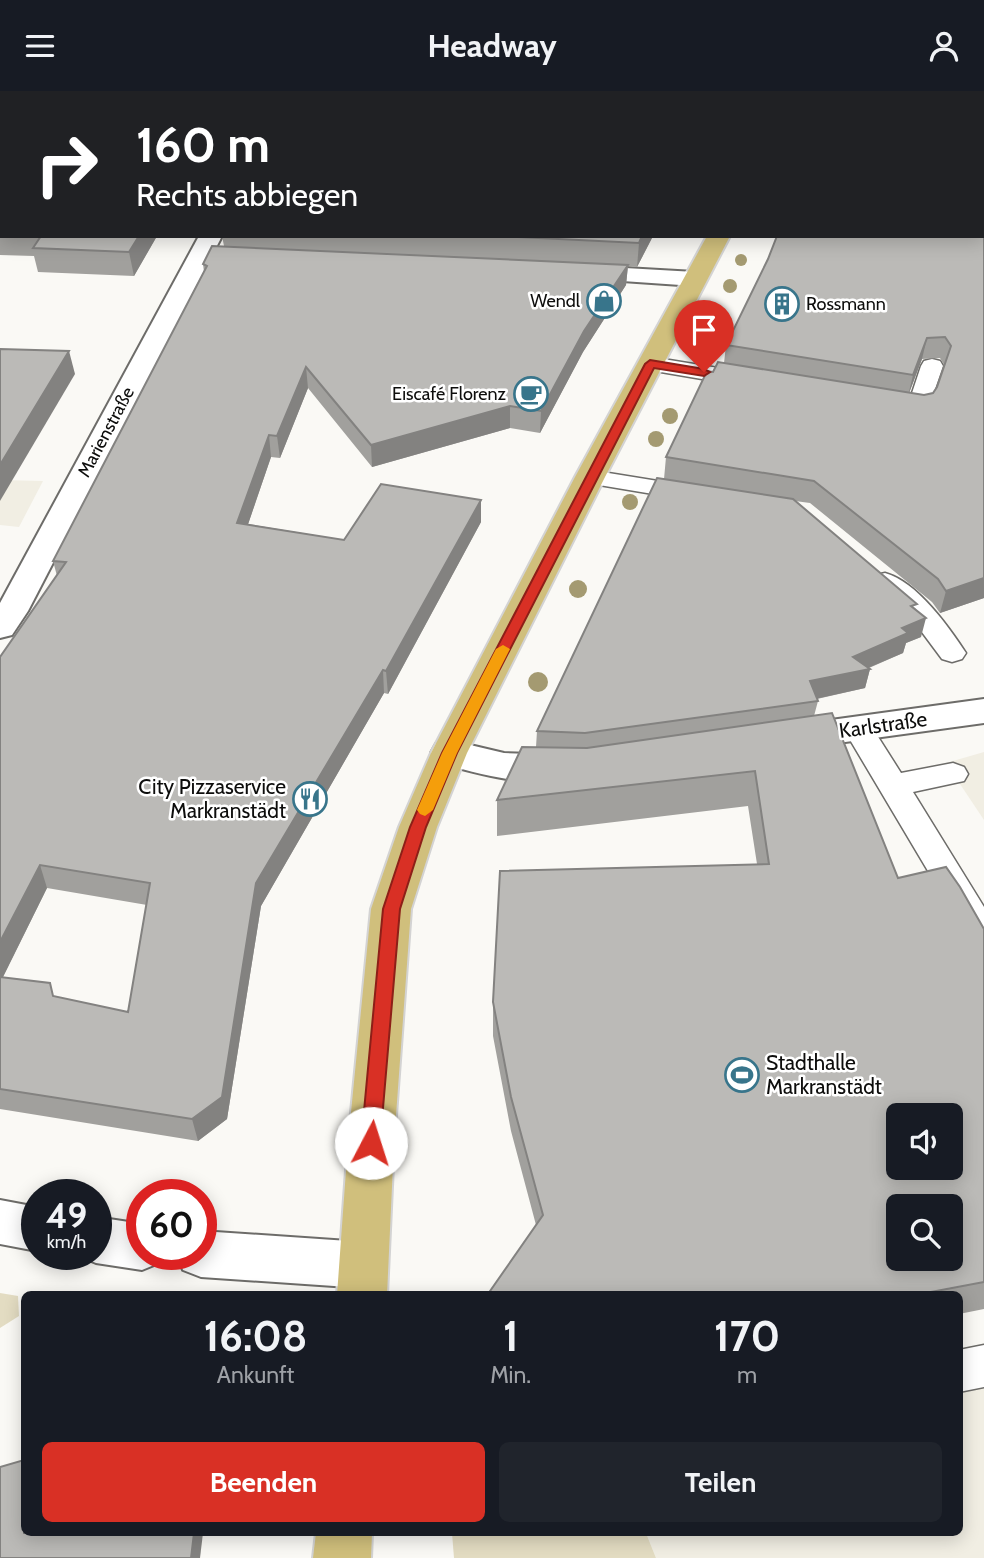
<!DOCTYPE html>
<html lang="de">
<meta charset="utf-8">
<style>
body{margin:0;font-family:Cabin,sans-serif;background:#20242c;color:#f1f3f6;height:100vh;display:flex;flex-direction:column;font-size:26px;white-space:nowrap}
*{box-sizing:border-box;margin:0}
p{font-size:23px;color:#9ea1a6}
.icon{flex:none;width:38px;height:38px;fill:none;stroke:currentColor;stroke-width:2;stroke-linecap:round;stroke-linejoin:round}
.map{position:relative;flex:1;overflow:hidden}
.sheet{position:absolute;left:21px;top:1200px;width:942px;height:245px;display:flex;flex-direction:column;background:#171b24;border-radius:10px;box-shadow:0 4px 18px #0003}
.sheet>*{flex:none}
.banner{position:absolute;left:0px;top:0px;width:985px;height:147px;box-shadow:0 4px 18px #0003;background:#202124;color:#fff;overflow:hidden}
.fabs{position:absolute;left:886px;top:1012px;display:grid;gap:14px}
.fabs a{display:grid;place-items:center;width:77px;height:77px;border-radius:10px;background:#171b24;box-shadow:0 4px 18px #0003;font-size:35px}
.speed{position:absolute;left:21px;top:1088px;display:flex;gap:14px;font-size:35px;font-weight:700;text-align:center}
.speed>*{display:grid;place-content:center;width:91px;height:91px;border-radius:50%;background:#171b24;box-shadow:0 4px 18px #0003;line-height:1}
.speed small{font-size:18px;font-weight:400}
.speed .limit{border:10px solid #d22;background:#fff;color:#111}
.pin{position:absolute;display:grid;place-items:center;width:60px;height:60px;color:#fff;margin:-72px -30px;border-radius:50% 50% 50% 0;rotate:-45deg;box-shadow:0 0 7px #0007}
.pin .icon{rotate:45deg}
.me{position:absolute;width:77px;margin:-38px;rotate:5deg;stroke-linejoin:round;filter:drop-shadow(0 0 5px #0008)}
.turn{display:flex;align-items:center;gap:24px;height:147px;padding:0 21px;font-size:32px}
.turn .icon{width:91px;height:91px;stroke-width:2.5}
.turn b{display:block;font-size:49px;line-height:60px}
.eta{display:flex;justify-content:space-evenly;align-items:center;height:119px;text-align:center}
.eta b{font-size:42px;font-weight:700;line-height:49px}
.primary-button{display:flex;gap:14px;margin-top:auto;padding:14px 21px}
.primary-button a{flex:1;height:80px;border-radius:10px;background:#d93025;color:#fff;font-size:28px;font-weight:700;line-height:80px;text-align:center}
.primary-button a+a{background:#20242c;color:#f1f3f6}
header{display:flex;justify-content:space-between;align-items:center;height:91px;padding:0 21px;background:#171b24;font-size:32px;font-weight:700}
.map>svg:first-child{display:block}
.built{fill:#f1eee3}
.green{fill:#e3dcc2}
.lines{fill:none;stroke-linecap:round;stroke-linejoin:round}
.service-casing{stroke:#6d6c69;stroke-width:3}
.minor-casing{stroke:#6d6c69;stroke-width:4}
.primary-casing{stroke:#d3d3d3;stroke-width:4}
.service{fill:#fff;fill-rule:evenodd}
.minor{fill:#fff;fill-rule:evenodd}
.primary{fill:#d0bf7c;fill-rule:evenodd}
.rail{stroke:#5a5a58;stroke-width:2.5;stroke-dasharray:6 2.5;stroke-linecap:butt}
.tree{fill:#a49a71}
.wall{fill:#a1a09d;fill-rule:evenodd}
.shaded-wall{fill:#838280}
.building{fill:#bbbab7;stroke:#838280;stroke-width:2;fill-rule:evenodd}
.route{fill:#d93025;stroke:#8d1f18;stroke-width:2}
.slow{fill:#f59e0b}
.labels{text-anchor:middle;stroke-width:5;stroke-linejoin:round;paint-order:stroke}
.far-poi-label{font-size:18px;fill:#0d0d0c;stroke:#fff;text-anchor:end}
.far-street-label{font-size:18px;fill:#0d0d0c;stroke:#fff}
.street-label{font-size:21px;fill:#0d0d0c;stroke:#fff}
.poi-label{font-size:21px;fill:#0d0d0c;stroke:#fff;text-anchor:end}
</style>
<header><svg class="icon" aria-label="menu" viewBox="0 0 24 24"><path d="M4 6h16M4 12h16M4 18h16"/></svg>Headway<svg class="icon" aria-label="person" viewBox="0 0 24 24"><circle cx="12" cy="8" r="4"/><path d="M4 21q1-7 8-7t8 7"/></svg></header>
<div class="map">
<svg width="984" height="1467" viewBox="0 0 984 1467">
<rect width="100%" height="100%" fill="#faf9f5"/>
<g class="built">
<polygon points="0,389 43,390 19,436 0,434"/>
<polygon points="984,661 984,729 946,672"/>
<polygon points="984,1253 984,1467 656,1467 646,1442 959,1442 959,1258"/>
</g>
<g class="green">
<polygon points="0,1202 18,1205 19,1225 0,1237"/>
<polygon points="452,1442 646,1442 656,1467 454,1467"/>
</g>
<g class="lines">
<g class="service-casing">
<g id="service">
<polygon points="509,0 532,0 508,2"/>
<polygon points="651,266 749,282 757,284 760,289 757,294 749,296 643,278 640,273 643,268"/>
<polygon points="932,268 940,270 943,275 927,321 919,323 882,317 879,312 882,307 890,305 910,308 921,275 924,270"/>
<polygon points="590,379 695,396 704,398 707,403 704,408 695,410 581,391 578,386 581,381"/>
<path d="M885,482C916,490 949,536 966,562L962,568L952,571L942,568L910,525L876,496L872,490L876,484Z"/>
<polygon points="858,627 868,630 901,682 953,672 964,676 968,683 964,690 913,701 984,816 984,858 972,854 843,637 848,630"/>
<polygon points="984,1254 984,1296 959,1301 959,1259"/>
</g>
</g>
<g class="minor-casing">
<g id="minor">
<polygon points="192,0 216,0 190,2"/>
<polygon points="277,0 297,0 276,2"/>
<polygon points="766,0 797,0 799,2 767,2"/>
<polygon points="0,61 2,61 0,74"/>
<polygon points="199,145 222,145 28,520 12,544 0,547 0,512"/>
<polygon points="573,174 695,181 704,183 707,188 704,193 695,195 564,186 561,181 564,176"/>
<polygon points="984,608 984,632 787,659 774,656 769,647 774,638 787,635"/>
<path d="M449,649L504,662L565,664L578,668L584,677L578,686C533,699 480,683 436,671L431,662L436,653Z"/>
<polygon points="0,1109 37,1116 37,1160 0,1153"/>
<polygon points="96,1126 142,1133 142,1164 163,1164 159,1172 142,1179 96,1172 79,1165 96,1164"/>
<polygon points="201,1140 363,1151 381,1158 388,1174 381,1190 363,1197 201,1186 183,1179 177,1164 201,1164"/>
</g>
</g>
<g class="primary-casing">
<g id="primary">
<polygon points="791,0 811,0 790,2"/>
<polygon points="707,145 730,145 605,386 467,662 437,736 411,818 394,1052 387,1204 337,1204 348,1052 371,818 399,736 431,662 575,386"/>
<polygon points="316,1442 372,1442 371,1467 313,1467"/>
</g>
</g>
<use href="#service" class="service"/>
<use href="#minor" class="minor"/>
<use href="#primary" class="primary"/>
<polyline class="rail" points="42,2 47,0"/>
</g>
<g class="tree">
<circle cx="741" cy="169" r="6"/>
<circle cx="730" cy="195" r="7"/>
<circle cx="670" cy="325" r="8"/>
<circle cx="656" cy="348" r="8"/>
<circle cx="630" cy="411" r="8"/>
<circle cx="578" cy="498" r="9"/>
<circle cx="538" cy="591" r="10"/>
</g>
<g class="wall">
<polygon points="531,0 744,0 743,2 531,2"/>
<path d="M984,0V507L940,522L932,511L810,412L795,410L916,518L921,546L906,552L903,562L869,577L870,578L865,597L817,608L818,610L814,625L898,787L984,838V1218L959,1223V1204H488L536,1134L511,1040L493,945V911L757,773L748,715L497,745V709L536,656L537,640L664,388L666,366L713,281L724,272L726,254ZM940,267L944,274L937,296L933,302L924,304L909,302L922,268Z"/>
<polygon points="0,89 2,89 2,145 157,145 134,185 38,181 34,165 0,164"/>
<path d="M222,145H653L637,176L628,175L626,194L583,261L540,342L510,337L372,376L308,297L280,367L271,366L248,433L344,449L481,409V431L388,603L384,602L261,815L227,1028L198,1050L0,1018V566L57,485L53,470L204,181L203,173L224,155ZM47,797L147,814L128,921L55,906L3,886Z"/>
</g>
<g class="shaded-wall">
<polygon points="353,0 364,0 363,2 353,2"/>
<polygon points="732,0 744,0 743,2 731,2"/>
<polygon points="139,145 157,145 134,185 129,161"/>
<polygon points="642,145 653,145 637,176 639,152"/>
<polygon points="628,174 626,194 583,261 540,342 541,320 584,240"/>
<polygon points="927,247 922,268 908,305 913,284"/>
<polygon points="69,260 75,283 0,410 0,374"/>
<polygon points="306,276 308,297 280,367 277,345"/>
<polygon points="510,315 510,337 372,376 371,354"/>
<polygon points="269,344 271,366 241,454 237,432"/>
<polygon points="481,409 481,431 388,603 386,580"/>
<polygon points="984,487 984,507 940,522 946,500"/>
<polygon points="926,527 921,546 906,552 903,562 863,579 870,578 865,597 806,610 810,590 902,537"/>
<polygon points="383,579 384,602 261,815 227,1028 198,1050 192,1028 256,792"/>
<polygon points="40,774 47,797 0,892 0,851"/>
<polygon points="194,1442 203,1442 200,1467 191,1467"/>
</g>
<g class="building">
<polygon points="293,0 353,0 353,2 292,2"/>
<polygon points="560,0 732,0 731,2 562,2"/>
<polygon points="850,0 984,0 984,487 946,500 938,488 814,390 666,366 707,280 713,281 718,271 924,304 933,302 937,296 951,255 945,246 927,247 913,284 726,254 768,168 777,145 984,145 984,2 849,2"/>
<rect x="0" y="89" width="2" height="51"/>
<polygon points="41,145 139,145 129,161 33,157"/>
<polygon points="496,145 642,145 639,152"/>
<polygon points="212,155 628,174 584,240 541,320 510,315 371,354 306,276 277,345 269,344 237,432 344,449 381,393 481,409 386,580 383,579 256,792 222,1006 192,1028 0,998 0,886 50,892 53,905 128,921 150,792 40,774 0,851 0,566 66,471 53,470 207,175 203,173"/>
<polygon points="0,258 69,260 0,374"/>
<polygon points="657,387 793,408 917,513 911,515 926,527 902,537 908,542 853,566 870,578 810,590 818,610 585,642 537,640"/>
<path d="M832,622L898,787L946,776L960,796L984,838V1191L915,1204L488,1203L543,1124L511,1006L493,911L500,780L769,773L755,680L497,709L522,656L587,657ZM898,1024H950V1076H898ZM898,1115H950V1167H898Z"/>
<polygon points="24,1369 24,1442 194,1442 191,1467 0,1467 0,1376"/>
</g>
<polygon class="route" points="650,269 704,278 710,281 704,285 654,277 457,662 426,736 400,818 380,1052 378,1058 371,1060 364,1058 361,1052 383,818 410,736 442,662 645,273"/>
<polygon class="slow" points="503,554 510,558 457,662 433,719 425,725 420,723 417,719 442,662 496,558"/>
<defs>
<g id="shop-ring" transform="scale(1.75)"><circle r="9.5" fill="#fff" stroke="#38758b" stroke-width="1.5"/><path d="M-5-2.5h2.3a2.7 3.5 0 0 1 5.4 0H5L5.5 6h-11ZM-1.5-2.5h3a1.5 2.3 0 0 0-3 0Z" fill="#38758b"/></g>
<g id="building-ring" transform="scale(1.75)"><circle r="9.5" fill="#fff" stroke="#38758b" stroke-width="1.5"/><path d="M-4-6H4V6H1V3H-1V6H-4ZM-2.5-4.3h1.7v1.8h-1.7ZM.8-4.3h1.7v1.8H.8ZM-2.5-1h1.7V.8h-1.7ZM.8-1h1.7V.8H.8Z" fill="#38758b"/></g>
<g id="cafe-ring" transform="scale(1.75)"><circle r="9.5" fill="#fff" stroke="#38758b" stroke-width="1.5"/><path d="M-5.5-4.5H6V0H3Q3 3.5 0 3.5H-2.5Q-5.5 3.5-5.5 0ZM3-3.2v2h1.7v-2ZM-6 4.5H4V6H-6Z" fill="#38758b"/></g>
<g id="restaurant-ring" transform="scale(1.75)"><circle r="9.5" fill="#fff" stroke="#38758b" stroke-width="1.5"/><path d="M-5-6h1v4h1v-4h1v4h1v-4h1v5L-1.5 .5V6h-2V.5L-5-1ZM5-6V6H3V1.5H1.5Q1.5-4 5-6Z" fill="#38758b"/></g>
<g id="stadium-ring" transform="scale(1.75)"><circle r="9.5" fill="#fff" stroke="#38758b" stroke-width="1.5"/><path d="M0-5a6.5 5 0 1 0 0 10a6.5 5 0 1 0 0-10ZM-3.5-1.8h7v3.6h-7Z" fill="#38758b"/></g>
</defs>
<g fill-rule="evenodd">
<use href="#shop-ring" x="604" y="210"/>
<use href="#building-ring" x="782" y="213"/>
<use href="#cafe-ring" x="531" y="303"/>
<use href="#restaurant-ring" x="310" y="708"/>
<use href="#stadium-ring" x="742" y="984"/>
</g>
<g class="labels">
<g class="far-poi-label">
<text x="580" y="216">Wendl</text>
<text x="806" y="219" text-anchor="start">Rossmann</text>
<text x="506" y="309">Eiscafé Florenz</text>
</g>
<g class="far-street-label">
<text transform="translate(106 341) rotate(-62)" y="6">Marienstraße</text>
</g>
<g class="street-label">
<text transform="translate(883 634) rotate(-8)" y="7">Karlstraße</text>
</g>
<g class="poi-label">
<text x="286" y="703">City Pizzaservice<tspan x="286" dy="24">Markranstädt</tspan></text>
<text x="766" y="979" text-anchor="start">Stadthalle<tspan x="766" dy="24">Markranstädt</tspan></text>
</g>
</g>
</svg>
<div class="fabs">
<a><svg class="icon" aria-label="sound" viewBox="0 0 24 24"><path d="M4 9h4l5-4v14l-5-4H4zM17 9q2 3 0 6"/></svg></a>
<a><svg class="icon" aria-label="search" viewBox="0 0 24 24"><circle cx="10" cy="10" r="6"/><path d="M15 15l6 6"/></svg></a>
</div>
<div class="speed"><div>49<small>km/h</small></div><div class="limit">60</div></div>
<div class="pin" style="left:704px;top:281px;background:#d93025"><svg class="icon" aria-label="arrive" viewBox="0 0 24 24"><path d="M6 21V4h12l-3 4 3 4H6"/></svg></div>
<svg class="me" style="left:371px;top:1052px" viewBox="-20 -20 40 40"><circle r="19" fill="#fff"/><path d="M0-13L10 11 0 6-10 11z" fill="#d93025"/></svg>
<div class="banner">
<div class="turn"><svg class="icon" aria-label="right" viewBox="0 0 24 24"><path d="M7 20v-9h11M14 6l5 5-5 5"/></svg><div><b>160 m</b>Rechts abbiegen</div></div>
</div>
<section class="sheet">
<div class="eta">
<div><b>16:08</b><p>Ankunft</p></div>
<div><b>1</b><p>Min.</p></div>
<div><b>170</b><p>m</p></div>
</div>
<div class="primary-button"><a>Beenden</a><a>Teilen</a></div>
</section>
</div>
